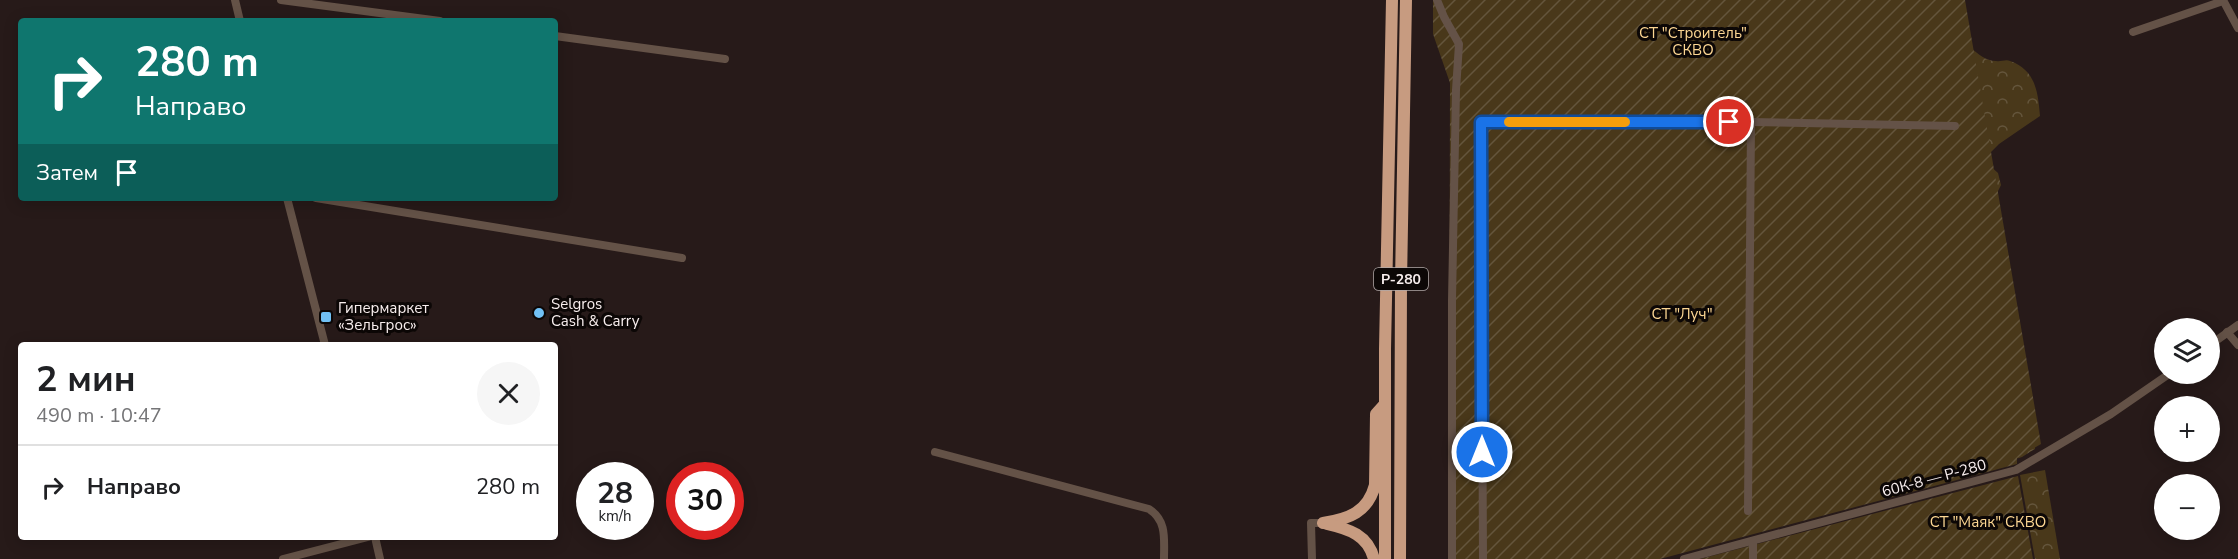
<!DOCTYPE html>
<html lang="ru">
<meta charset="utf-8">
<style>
body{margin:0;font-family:"Nunito Sans",sans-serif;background:#f6f6f6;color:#202124;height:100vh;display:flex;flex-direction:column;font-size:22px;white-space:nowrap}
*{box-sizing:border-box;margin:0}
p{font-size:20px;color:#757577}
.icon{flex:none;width:33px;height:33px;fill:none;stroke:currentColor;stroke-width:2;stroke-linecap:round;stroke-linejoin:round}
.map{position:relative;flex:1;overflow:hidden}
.sheet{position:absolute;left:18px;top:342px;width:540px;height:198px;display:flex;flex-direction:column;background:#fff;border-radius:6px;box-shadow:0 3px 15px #0003}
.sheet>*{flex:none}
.hud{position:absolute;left:18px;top:18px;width:540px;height:183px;border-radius:6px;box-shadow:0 3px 15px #0003;background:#0f766e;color:#fff;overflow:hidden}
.fabs{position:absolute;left:2154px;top:318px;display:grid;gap:12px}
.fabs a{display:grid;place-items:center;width:66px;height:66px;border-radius:50%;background:#fff;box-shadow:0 3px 15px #0003;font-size:30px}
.speed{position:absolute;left:576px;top:462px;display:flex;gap:12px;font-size:30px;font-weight:700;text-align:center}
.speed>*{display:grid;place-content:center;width:78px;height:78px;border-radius:50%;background:#fff;box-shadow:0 3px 15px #0003;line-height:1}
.speed small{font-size:15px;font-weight:400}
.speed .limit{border:9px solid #d22;background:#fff;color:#111}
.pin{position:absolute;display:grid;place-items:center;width:51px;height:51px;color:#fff;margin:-26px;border:3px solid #fff;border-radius:50%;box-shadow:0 2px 6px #0007}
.me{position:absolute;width:66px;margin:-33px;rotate:0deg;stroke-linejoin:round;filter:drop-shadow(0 0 4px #0008)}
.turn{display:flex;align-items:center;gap:21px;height:126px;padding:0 18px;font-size:27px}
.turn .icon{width:78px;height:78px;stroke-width:2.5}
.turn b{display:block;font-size:42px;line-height:51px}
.then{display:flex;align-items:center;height:57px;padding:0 18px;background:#0003;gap:12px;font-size:22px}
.round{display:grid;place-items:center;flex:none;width:63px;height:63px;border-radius:32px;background:#f6f6f6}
.headline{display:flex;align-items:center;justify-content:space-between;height:102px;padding:0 18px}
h1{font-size:36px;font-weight:700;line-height:45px}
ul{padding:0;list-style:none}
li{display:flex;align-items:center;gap:18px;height:84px;padding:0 18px;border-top:2px solid #e0e0e0}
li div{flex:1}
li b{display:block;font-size:22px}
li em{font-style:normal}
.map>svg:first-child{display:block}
.forest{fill:url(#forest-crowns)}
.garden{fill:url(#garden-furrows)}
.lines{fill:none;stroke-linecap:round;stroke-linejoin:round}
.minor{stroke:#645247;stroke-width:8}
.highway{stroke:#c79b80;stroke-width:12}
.route-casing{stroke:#114b97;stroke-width:15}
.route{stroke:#1a73e8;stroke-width:10}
.slow{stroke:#f59e0b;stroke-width:10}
.poi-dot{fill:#71c1f5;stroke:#0c0706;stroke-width:2}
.labels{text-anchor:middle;stroke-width:6;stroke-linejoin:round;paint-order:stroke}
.shield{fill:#0c0706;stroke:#b1a9a8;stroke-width:1.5}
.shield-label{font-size:14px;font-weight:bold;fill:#f8eeee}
.park-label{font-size:15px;fill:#fdd793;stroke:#0c0706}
.poi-label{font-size:15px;fill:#f8eeee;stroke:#0c0706;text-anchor:start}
.street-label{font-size:15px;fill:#f8eeee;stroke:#0c0706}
</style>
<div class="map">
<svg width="2238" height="559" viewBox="0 0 2238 559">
<defs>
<pattern id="forest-crowns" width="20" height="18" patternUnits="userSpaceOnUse" patternTransform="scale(1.5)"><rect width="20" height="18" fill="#49381a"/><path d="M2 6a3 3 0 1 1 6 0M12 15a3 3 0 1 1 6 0" fill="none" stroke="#64553c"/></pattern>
<pattern id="garden-furrows" width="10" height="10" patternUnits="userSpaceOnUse" patternTransform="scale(1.5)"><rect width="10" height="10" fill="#49381a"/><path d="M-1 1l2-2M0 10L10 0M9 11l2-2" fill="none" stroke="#64553c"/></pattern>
</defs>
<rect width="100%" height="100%" fill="#271a19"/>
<g class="forest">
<path d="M1971,48C1978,54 1986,61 1996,61C2001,62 2006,59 2010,61C2036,70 2038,93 2040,116L1999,144L1989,154V165L1998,173L2001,185L1997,193L2035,428V449L2022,457L2006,462Z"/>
<polygon points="2045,470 2060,559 2035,559 2020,475"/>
</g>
<g class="garden">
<polygon points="1433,0 1965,0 2041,444 2017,458 2017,464 1660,559 1449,559 1450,83 1433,34"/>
<polygon points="2018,476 2033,559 1700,559"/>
</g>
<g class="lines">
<g class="minor">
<polyline points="235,0 240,21"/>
<polyline points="281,0 440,21"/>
<polyline points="1437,0 1444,17 1459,44 1456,90 1452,300 1452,559"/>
<polyline points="2223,0 2238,28"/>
<polyline points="2133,32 2223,1"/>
<polyline points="555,36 725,59"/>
<polyline points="287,198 325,345"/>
<polyline points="316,198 682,258"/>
<polyline points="2227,332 2238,345"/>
<polyline points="2210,345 2238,325"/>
<path d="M935,452L1149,509C1167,521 1164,538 1164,559"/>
<polyline points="1748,511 1751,122"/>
<polyline points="375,537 380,559"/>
<polyline points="283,559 368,537"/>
<polyline points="1312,559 1311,523 1323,523"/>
<polyline points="1483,559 1481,122 1751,122 1955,126"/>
<polyline points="1684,559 2016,470 2111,414 2169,374"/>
<polyline points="1753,559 1753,541"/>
</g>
<g class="highway">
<path d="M1323,523C1349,519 1368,512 1375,485L1376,414L1385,404"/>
<path d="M1327,524C1349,529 1368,535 1374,559"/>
<polyline points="1385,559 1385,349 1392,0"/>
<polyline points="1400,559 1401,282 1406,0"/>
</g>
</g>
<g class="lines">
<g class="route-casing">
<polyline id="route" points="1482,452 1481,122 1729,122"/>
</g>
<use href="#route" class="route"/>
<polyline class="slow" points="1509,122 1625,122"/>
</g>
<g class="poi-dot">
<circle cx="539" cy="313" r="6"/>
<rect x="320" y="311" width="12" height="12" rx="3"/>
</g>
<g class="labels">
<rect class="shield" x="1374" y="268" width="54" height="22" rx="4.5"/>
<g class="shield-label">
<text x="1401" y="284">Р-280</text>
</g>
<g class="park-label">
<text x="1693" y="38">СТ "Строитель"<tspan x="1693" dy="17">СКВО</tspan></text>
<text x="1682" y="319">СТ "Луч"</text>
<text x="1988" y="527">СТ "Маяк" СКВО</text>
</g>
<g class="poi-label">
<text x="551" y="309">Selgros<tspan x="551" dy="17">Cash &amp; Carry</tspan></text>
<text x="338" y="313">Гипермаркет<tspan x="338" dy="17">«Зельгрос»</tspan></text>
</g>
<g class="street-label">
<text transform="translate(1934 478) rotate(-15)" y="5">60К-8 — Р-280</text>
</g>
</g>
</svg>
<div class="fabs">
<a><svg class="icon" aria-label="layers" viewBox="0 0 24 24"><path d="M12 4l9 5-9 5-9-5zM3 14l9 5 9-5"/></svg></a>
<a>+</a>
<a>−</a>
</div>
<div class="speed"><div>28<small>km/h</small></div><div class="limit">30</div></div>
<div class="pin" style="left:1729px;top:122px;background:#d93025"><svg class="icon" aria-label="arrive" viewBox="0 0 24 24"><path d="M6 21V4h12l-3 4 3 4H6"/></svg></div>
<svg class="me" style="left:1482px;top:452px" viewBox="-20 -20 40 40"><circle r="17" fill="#1a73e8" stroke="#fff" stroke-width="3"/><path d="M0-11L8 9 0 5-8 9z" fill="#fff"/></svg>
<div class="hud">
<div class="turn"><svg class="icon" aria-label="right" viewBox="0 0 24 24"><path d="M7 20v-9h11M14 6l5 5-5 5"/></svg><div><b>280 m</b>Направо</div></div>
<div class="then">Затем<svg class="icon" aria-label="arrive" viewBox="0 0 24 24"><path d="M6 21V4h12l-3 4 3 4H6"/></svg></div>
</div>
<section class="sheet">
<div class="headline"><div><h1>2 мин</h1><p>490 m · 10:47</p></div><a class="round"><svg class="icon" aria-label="close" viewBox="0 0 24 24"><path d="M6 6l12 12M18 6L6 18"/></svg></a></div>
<ul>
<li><svg class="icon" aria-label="right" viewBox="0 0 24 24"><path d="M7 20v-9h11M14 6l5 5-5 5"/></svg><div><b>Направо</b></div><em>280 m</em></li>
</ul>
</section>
</div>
